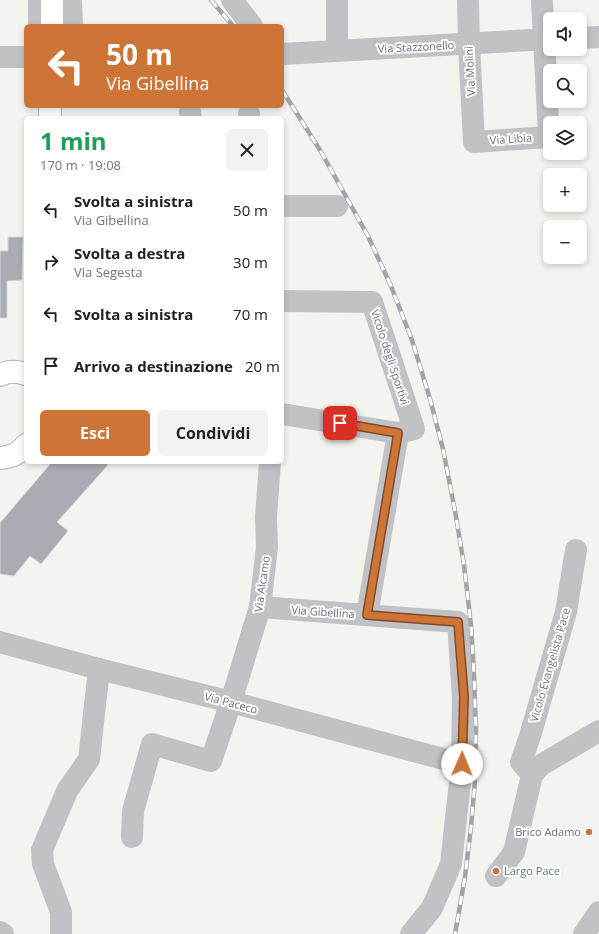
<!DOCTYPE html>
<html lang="it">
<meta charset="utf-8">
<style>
body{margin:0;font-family:"Open Sans",sans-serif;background:#f2f2f2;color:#202124;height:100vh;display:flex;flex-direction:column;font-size:15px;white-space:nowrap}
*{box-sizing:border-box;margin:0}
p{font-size:13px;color:#757577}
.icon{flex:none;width:22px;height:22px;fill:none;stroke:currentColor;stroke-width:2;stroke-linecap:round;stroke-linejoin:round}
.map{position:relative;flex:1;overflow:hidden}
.panel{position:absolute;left:24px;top:116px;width:260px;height:348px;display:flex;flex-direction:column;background:#fff;border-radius:6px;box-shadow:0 2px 6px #0003}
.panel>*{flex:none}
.top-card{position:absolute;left:24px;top:24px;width:260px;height:84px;border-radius:6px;box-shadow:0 2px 6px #0003;background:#cd7437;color:#fff;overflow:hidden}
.buttons{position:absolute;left:543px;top:12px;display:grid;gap:8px}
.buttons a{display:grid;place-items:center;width:44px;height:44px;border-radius:6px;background:#fff;box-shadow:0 2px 6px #0003;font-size:20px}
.pin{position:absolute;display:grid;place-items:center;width:34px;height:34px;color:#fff;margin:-17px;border-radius:8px;box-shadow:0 2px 6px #0006}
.me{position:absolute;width:44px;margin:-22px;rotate:1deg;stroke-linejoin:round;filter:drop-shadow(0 0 3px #0008)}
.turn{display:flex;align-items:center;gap:14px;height:84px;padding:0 16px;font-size:18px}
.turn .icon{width:52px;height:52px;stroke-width:2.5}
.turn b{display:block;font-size:28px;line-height:34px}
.round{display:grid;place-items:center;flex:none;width:42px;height:42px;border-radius:6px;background:#f2f2f2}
.summary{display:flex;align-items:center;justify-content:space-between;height:68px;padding:0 16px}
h1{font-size:24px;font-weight:700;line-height:30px;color:#1e9e55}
.primary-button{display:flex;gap:8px;margin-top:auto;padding:8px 16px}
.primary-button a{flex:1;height:46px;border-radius:6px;background:#cd7437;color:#fff;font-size:16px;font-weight:700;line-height:46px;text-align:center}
.primary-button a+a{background:#f2f2f2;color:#202124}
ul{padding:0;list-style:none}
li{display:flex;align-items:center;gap:12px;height:52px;padding:0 16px}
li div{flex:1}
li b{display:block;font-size:15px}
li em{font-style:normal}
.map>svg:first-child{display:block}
.building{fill:#a9adb3;stroke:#d5d5d3}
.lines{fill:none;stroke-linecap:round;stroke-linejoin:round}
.major-casing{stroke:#b3b5b9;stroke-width:24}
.minor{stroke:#c0c2c5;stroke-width:22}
.major{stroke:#fff;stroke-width:22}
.rail-casing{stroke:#a1a4aa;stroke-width:4.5}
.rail{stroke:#fff;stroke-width:3;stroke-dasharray:9;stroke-linecap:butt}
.route-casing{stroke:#854b24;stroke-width:10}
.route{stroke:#cd7437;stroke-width:7}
.poi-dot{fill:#cd7437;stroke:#fff;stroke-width:1.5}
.labels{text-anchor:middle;stroke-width:4;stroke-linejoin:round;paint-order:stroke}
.street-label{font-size:11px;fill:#666f7e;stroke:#fff}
.poi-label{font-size:11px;fill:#666f7e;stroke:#fff;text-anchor:end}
</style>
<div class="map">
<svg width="599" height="934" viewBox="0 0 599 934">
<rect width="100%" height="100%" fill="#f3f4f0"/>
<g class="building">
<polygon points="8,237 23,237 22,280 7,281 7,318 0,318 0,251 8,251"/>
<polygon points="52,462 105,462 108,465 57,522 68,531 41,564 30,556 14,576 0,574 0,523"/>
</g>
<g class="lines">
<g class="major-casing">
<g id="major">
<polyline points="52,26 52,0"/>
<polyline points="50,118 50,106"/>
<path d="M0,375C8,371 17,371 26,374"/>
<path d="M0,458C12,457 18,454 26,445"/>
</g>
</g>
<g class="minor">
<polyline points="71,0 72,26"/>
<polyline points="232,0 252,26"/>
<polyline points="468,0 469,44 474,142 549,137 542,0"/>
<polyline points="39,26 39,0"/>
<polyline points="580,38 599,37"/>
<polyline points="337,51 337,0"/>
<polyline points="282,54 550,39"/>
<polyline points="0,57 26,57"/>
<polyline points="190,112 191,118"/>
<polyline points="249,114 249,118"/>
<polyline points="282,206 337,206"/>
<polyline points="282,301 372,302 414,429 398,433 282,414"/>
<polyline points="260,607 458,622 463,697 462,764 451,864 432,908 411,934"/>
<polyline points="367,615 398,433"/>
<polyline points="0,642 99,669 231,702 462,764"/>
<polyline points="532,775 521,762 530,736 566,612 576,550"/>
<polyline points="132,837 133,811 152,744 211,761 231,702 260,607 267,547 266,517 270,462"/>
<polyline points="496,876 514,852 532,775 541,765 599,731"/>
<polyline points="0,932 3,934"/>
<polyline points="61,934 61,912 43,864 42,850 67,791 89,759 99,669"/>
<polyline points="584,934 599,912"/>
</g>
<use href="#major" class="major"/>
<g class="rail-casing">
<g id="rail">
<polyline points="211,0 233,26"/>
<polyline points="282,90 320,150 368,236 391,286 412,340 430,399 443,449 455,511 464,565 471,625 474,674 476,731 475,781 471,827 465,877 455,934"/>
</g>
</g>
<use href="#rail" class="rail"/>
</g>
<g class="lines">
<g class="route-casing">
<polyline id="route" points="340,423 398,433 367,615 458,622 464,697 462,764"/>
</g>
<use href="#route" class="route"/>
</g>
<g class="poi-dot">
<circle cx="589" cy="832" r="4"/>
<circle cx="496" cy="871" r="4"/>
</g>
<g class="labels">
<g class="street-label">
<text transform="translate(416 47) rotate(-3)" y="4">Via Stazzonello</text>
<text transform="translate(470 71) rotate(-93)" y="4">Via Molini</text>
<text transform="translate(511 139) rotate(-4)" y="4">Via Libia</text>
<text transform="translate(390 357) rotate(72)" y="4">Vicolo degli Sportivi</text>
<text transform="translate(262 584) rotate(-82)" y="4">Via Alcamo</text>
<text transform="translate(323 612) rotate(4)" y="4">Via Gibellina</text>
<text transform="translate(550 665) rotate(-74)" y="4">Vicolo Evangelista Pace</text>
<text transform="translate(231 703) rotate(15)" y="4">Via Paceco</text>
</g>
<g class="poi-label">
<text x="581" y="836">Brico Adamo</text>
<text x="504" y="875" text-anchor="start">Largo Pace</text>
</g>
</g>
</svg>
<div class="buttons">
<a><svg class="icon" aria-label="sound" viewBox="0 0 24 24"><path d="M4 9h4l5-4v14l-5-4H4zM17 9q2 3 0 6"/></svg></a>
<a><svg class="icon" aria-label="search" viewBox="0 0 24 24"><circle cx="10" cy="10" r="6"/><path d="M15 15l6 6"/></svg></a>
<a><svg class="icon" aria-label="layers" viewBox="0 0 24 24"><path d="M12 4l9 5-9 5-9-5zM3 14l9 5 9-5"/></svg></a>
<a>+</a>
<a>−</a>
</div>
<div class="pin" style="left:340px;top:423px;background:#d93025"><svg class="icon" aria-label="arrive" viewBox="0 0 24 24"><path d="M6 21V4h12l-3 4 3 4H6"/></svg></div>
<svg class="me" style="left:462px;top:764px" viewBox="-20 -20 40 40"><circle r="19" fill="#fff"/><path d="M0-13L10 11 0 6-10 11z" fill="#cd7437"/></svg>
<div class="top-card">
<div class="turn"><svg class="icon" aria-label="left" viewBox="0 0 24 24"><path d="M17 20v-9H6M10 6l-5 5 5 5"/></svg><div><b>50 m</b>Via Gibellina</div></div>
</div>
<section class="panel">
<div class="summary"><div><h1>1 min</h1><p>170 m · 19:08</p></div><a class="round"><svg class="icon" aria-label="close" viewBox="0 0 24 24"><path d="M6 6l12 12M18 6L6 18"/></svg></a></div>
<ul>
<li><svg class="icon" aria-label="left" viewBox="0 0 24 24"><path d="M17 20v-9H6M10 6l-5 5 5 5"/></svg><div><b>Svolta a sinistra</b><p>Via Gibellina</p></div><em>50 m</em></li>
<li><svg class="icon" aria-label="right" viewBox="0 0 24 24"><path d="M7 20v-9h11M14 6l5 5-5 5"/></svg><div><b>Svolta a destra</b><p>Via Segesta</p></div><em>30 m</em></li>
<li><svg class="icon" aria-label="left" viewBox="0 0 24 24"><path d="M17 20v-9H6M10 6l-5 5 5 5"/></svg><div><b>Svolta a sinistra</b></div><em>70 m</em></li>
<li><svg class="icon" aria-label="arrive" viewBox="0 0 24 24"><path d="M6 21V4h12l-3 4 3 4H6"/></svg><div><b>Arrivo a destinazione</b></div><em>20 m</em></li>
</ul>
<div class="primary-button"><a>Esci</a><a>Condividi</a></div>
</section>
</div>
